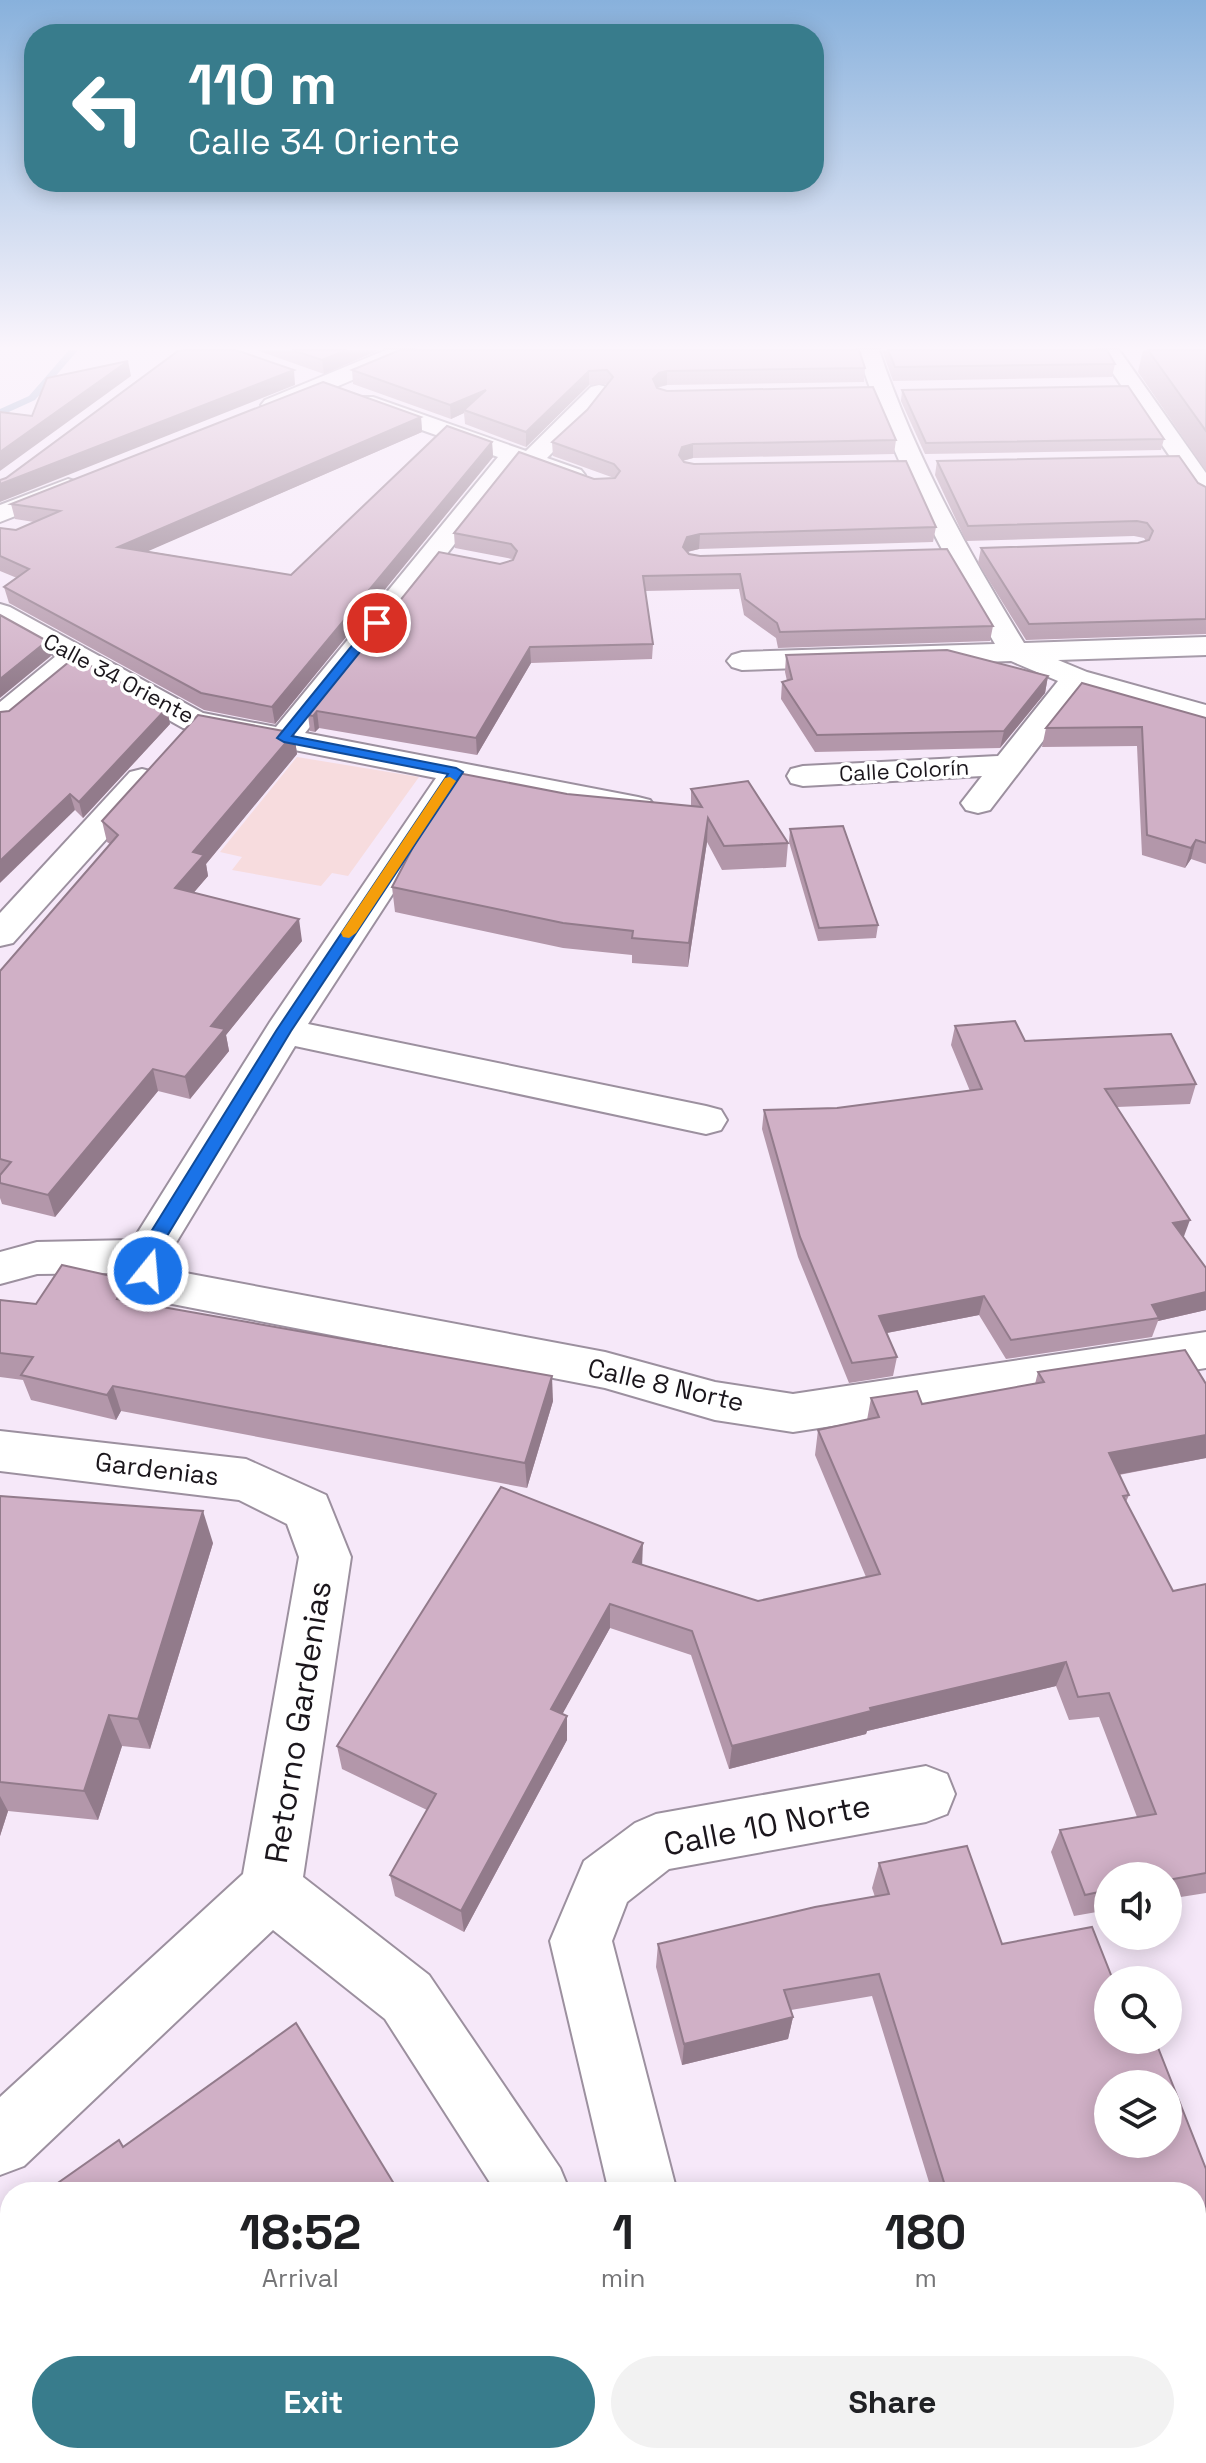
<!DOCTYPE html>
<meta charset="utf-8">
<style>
body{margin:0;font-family:"Space Grotesk",sans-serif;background:#f2f2f2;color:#202124;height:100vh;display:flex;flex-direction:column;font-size:30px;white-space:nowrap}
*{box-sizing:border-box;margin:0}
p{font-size:26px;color:#757577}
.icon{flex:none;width:44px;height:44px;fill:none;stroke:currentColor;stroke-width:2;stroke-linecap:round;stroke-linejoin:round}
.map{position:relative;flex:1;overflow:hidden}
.side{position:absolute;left:0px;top:2182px;width:1206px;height:282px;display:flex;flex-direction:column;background:#fff;border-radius:32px 32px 0 0;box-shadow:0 4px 20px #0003}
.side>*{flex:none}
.guide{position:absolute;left:24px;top:24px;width:800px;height:168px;border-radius:32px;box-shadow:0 4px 20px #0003;background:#387c8c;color:#fff;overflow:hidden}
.buttons{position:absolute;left:1094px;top:1862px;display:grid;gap:16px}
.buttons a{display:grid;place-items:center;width:88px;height:88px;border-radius:50%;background:#fff;box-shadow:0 4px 20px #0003;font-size:40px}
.pin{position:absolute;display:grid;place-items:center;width:68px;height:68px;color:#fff;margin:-34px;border:4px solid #fff;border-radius:50%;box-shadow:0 2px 8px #0007}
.me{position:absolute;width:88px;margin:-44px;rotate:17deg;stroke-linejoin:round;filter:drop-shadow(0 0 6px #0008)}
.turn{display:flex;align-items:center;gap:28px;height:168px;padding:0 32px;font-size:36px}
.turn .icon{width:104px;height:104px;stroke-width:2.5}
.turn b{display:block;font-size:56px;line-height:68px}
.eta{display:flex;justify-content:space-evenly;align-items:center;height:136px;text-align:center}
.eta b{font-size:48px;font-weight:600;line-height:56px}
.button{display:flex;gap:16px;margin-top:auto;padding:16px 32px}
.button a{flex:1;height:92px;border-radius:48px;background:#387c8c;color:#fff;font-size:32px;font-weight:600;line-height:92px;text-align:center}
.button a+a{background:#f2f2f2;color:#202124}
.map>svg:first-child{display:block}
.industrial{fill:#f7dcde}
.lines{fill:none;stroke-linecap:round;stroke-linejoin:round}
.stream{fill:#98adc9;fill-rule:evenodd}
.minor-casing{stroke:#9c909f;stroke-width:4}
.minor{fill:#fff;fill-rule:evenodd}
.wall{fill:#b397aa}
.shaded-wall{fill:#927b8b}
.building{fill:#d0b0c6;stroke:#927b8b;stroke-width:2;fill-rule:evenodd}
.route{fill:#1a73e8;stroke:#114b97;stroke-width:2}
.slow{fill:#f59e0b}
.labels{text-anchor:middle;stroke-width:7;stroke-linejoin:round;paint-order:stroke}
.far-street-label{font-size:22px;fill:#1b161c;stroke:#fff}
.street-label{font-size:26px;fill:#1b161c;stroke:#fff}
.near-street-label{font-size:32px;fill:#1b161c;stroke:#fff}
</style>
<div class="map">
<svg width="1206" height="2463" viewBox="0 0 1206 2463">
<rect width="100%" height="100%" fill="#f6e8f9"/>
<polygon class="industrial" points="297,757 419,777 348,876 332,873 321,886 232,870 242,857 220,852"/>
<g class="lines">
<polygon class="stream" points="69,350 78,350 35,400 0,416 0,409 29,396"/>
<g class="minor-casing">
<g id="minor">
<polygon points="386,350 415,350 412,355 281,410 265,410 261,405 265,400"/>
<path d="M857,350H879C914,454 967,550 1024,643L1206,637V655L1058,660L1087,672L1206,705V724L1083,689L990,810L978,813L966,810L961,803L982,776L803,786L791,783L787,776L791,769L803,766L998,756L1058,681L1011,661L742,670L732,667L727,661L732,655L742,652L995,644C940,551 890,454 857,350Z"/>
<polygon points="1097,350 1119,350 1206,473 1206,499 1197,496"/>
<path d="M599,385L607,387L610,392L607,397L547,458L581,470L585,475L581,480H563L518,464L305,733L638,797L650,800L655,807L650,814L638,817L465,783L308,1024L706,1106L721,1110L727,1120L721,1130L706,1134L295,1046L168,1256L169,1264L180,1272L605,1352L715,1382L793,1394L1206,1332V1368L793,1432L715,1420L605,1388L167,1303C149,1297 136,1289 126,1273L37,1274L0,1284V1252L37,1242L133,1240L270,1022L436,778L183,728L78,669L11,725L0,727V702L56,656L0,625V604L10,607L203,713L276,727L498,457L357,407L353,402L357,397H373L526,451L591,387Z"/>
<polygon points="68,479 77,482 81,487 77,492 0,522 0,505"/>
<polygon points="142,769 154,772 158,779 154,786 13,943 0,946 0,913 130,772"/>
<polygon points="0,1431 246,1459 326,1495 351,1557 303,1877 429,1975 560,2168 570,2192 496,2192 385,2019 273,1930 24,2166 0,2175 0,2097 243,1874 299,1557 287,1524 239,1500 0,1471"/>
<polygon points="926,1766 947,1774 955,1794 947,1814 926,1822 669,1869 627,1902 612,1941 677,2192 609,2192 550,1941 584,1861 635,1823 656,1814"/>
<polygon points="1206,2284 1206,2356 1196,2358 1196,2286"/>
<polygon points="671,2454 746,2454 749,2463 674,2463"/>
</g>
</g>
<use href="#minor" class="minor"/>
</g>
<g class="wall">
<polygon points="256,350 379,350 324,374"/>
<polygon points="882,350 1107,350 1115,364 1112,377 893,381"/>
<polygon points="1143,350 1206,350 1206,471 1138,372"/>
<polygon points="865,368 864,382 667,385 657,388 896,440 894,454 693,458 683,461 936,527 933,542 699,549 688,552 689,554 993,626 990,641 778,648 776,638 744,615 739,589 645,591 653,644 652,659 531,663 477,755 319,728 315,732 310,731 308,715 500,564 513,560 512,559 455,548 454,533 594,479 614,478 553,456 552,442 587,410 607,384 589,385 526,447 465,424 464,413 451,419 353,384 352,370"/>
<polygon points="902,390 1164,439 1161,450 925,454 901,401"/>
<polygon points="421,417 422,432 147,551 291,575 492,442 493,457 275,724 204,710 9,603 4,587 17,578 0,571 0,528 16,530 34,522 15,519 11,504"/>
<polygon points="937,461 1198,483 1206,487 1206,634 1026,640 978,563 981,548 1138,543 1146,541 1144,538 1134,536 966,541 935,475"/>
<polygon points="786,655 1048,676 1045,693 1000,748 815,752 781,699 782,682 787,681 785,672"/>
<polygon points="0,712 170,724 83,818 75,810"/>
<polygon points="1206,718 1206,864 1191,859 1185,868 1142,855 1137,746 1042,747 1046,728"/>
<polygon points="294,733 297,754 206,864 208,876 193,893 302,941 226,1035 229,1051 190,1099 158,1091 55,1217 2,1204 0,1198 0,971 110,844 107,842 102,821"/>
<polygon points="691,789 788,843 786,867 722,870 707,842 688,967 632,963 632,955 563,948 395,912 392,887 567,794 691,806"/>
<polygon points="790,829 878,925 876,938 818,941 789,842"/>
<polygon points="955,1026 1025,1041 1196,1084 1190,1104 1117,1107 1184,1238 1206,1268 1206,1310 1158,1321 1152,1337 1006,1359 979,1315 887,1333 897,1357 893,1376 849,1383 798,1257 762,1129 764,1110 837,1108 970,1091 951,1045"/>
<polygon points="129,1280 136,1302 553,1401 527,1488 121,1411 116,1420 31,1400 23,1380 0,1377 0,1300 36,1304"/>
<polygon points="1038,1372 1206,1384 1206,1458 1119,1475 1129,1495 1126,1502 1173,1591 1206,1584 1206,1893 1168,1899 1168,1876 1108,1876 1108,1910 1074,1916 1051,1852 1060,1830 1137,1817 1099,1717 1069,1720 1056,1686 867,1731 866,1734 729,1769 691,1655 610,1628 562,1714 567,1716 567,1740 464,1932 395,1896 390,1875 427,1810 342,1769 337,1746 642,1565 758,1601 866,1577 815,1455 818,1430 867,1420 871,1398 922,1404 1035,1384"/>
<polygon points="0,1496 213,1543 150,1749 122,1746 98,1820 8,1811 0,1836"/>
<polygon points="879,1863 1002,1944 1108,1980 1206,2169 1206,2257 1196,2259 1196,2192 932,2192 872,1996 791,2010 793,2017 788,2039 682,2065 656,1967 658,1944 875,1897 872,1888"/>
</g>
<g class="shaded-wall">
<polygon points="347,350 379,350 324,374 322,360"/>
<polygon points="128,361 131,376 0,471 0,452"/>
<polygon points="294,370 295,385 0,502 0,484"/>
<polygon points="589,371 589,385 526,447 526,432"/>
<polygon points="667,371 667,385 658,387 653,393 653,379 659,373"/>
<polygon points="486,390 464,410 464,413 451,419 450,405"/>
<polygon points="421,417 422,432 121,563 118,547"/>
<polygon points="492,442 493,457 275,724 272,707"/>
<polygon points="693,444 693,458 681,461 679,455 682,447"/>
<polygon points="700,534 699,549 686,552 683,547 687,537"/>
<polygon points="47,641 51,656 0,698 0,679"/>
<polygon points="530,647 531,663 477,755 476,738"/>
<polygon points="1048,676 1045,693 1000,748 1004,731"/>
<polygon points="167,708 170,724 83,818 79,802"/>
<polygon points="317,711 319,728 315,732 313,716"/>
<polygon points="294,733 297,754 206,864 208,876 179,910 175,888 193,852"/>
<polygon points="70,794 75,810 0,883 0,861"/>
<polygon points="708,818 707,842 688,967 689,943"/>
<polygon points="1196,840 1191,859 1185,868 1191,848"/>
<polygon points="299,919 302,941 226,1035 229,1051 190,1099 185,1077 211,1026"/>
<polygon points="153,1069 158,1091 55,1217 48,1195"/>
<polygon points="1190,1220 1183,1239 1173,1223"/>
<polygon points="129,1280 137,1305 117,1299"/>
<polygon points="1206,1292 1206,1310 1158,1321 1159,1318 1152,1305"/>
<polygon points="984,1296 979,1315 876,1335 879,1316"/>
<polygon points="552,1376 553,1401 527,1488 525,1463"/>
<polygon points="113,1386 121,1411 116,1420 107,1395"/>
<polygon points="1206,1435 1206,1458 1100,1478 1109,1453"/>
<polygon points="203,1511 213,1543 150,1749 138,1719"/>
<polygon points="643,1543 642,1568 633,1562"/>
<polygon points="610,1604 610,1628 552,1733 551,1709"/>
<polygon points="1066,1662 1056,1686 867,1731 866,1734 729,1769 732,1746 870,1708"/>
<polygon points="109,1715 122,1746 98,1820 84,1791"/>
<polygon points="567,1716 567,1740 464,1932 461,1911"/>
<polygon points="0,1796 8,1811 0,1836"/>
<polygon points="793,2017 788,2039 682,2065 684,2044"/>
</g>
<g class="building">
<polygon points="184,350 236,350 294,370 0,484 0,480 6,478 178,351"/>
<polygon points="292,350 347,350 322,360"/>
<polygon points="400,350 859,350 865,368 667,371 659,373 653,379 657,388 667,391 873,387 896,440 693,444 682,447 679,455 684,462 694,464 906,461 936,527 700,534 687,537 683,547 689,554 700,556 947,549 993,626 780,632 777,623 745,599 740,574 643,576 653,644 530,647 476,738 317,711 313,716 308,715 439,552 500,564 513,560 517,551 511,544 454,533 519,452 594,479 615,478 620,471 614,464 552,442 587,410 613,377 607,370 589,371 526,432 464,410 486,390 450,405 352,370"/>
<polygon points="888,350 1107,350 1115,364 895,367"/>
<polygon points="1148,350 1206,350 1206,431"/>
<polygon points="128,361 0,452 0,412 32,416 47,378"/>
<polygon points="323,382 421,417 118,547 291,575 447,426 492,442 272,707 201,693 4,587 29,569 0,556 0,528 16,530 60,511 11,504"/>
<polygon points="1128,386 1164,439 926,443 902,390"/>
<polygon points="1179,456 1198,483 1206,487 1206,619 1029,624 981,548 1138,543 1149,540 1153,531 1147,523 1137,521 968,526 937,461"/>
<polygon points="0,615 47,641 0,679"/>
<polygon points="947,650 1048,676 1004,731 817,735 782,682 792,679 786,655"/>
<polygon points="75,657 167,708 79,802 70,794 0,861 0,712 9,711"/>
<polygon points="1082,683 1206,718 1206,843 1196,840 1191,848 1147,835 1142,727 1046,728"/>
<polygon points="198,715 294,733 193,852 204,855 175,888 299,919 211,1026 225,1029 185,1077 153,1069 48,1195 0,1183 0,1175 11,1162 0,1159 0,971 118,835 102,821"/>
<polygon points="458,773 567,794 702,807 691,789 748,781 788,843 724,846 708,818 689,943 632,938 633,931 563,923 392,887 430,815"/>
<polygon points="843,826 878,925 819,928 790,829"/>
<polygon points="1015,1021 1025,1041 1171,1034 1196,1084 1105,1089 1190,1220 1173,1223 1206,1268 1206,1292 1152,1305 1159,1318 1011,1340 984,1296 879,1316 897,1357 852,1363 800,1237 764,1110 837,1108 982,1089 955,1026"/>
<polygon points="62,1265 129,1280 117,1299 552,1376 525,1463 113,1386 107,1395 21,1375 33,1357 0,1353 0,1300 36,1304"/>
<polygon points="1185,1350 1206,1384 1206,1435 1109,1453 1129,1495 1123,1496 1173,1591 1206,1584 1206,1873 1168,1880 1168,1876 1108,1876 1108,1890 1085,1895 1060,1830 1156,1814 1109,1693 1078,1697 1066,1662 870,1708 871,1711 732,1746 692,1631 610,1604 551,1709 567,1716 461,1911 390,1875 436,1794 337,1746 501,1487 643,1543 633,1562 758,1601 880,1574 818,1430 879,1417 871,1398 917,1391 922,1404 1044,1382 1038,1372"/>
<polygon points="0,1496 203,1511 138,1719 109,1715 84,1791 0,1782"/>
<path d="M967,1846L1002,1944L1092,1927L1113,1980H1108V2040H1155L1206,2169V2243L1196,2246V2192H947L879,1974L784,1990L793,2017L684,2044L658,1944L815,1907L889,1894L879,1863ZM1108,2084H1168V2144H1108Z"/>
<polygon points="296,2023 399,2192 45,2192 119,2140 123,2147"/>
<polygon points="10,2217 10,2305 0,2282 0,2224"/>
<polygon points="76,2454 558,2454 564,2463 80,2463"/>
</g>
<linearGradient id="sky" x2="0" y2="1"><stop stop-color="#88b1dc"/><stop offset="0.5" stop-color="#fbf5fc"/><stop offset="1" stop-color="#fbf5fc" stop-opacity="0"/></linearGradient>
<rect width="1206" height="695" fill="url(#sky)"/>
<polygon class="route" points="377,620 383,623 381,626 292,736 456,768 463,772 291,1031 155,1256 157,1271 154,1276 141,1276 136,1256 139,1251 276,1031 448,774 284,742 277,738 372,621"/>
<polygon class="slow" points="450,777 456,781 356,933 349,938 343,937 341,933 445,778"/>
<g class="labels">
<g class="far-street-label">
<text transform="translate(119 678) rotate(28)" y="8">Calle 34 Oriente</text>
<text transform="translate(904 770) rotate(-3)" y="8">Calle Colorín</text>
</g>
<g class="street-label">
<text transform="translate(666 1385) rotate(13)" y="9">Calle 8 Norte</text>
<text transform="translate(157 1469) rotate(7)" y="9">Gardenias</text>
</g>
<g class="near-street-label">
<text transform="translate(298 1722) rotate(-81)" y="11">Retorno Gardenias</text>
<text transform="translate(767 1825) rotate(-11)" y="11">Calle 10 Norte</text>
</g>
</g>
</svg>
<div class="buttons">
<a><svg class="icon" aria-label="sound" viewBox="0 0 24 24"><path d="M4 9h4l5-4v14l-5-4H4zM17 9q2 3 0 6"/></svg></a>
<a><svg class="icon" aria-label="search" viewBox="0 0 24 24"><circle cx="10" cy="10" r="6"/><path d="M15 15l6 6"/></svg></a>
<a><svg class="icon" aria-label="layers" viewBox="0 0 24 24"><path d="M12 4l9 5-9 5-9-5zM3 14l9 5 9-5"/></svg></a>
</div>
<div class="pin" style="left:377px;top:623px;background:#d93025"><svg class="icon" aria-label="arrive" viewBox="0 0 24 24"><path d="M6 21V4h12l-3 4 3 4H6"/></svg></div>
<svg class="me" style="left:148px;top:1271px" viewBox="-20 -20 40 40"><circle r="17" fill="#1a73e8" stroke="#fff" stroke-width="3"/><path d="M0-11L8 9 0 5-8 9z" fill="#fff"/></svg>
<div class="guide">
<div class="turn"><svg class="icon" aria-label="left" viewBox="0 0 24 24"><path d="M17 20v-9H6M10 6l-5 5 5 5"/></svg><div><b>110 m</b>Calle 34 Oriente</div></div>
</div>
<section class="side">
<div class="eta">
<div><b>18:52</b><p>Arrival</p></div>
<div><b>1</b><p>min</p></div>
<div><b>180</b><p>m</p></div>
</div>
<div class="button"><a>Exit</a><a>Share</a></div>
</section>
</div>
